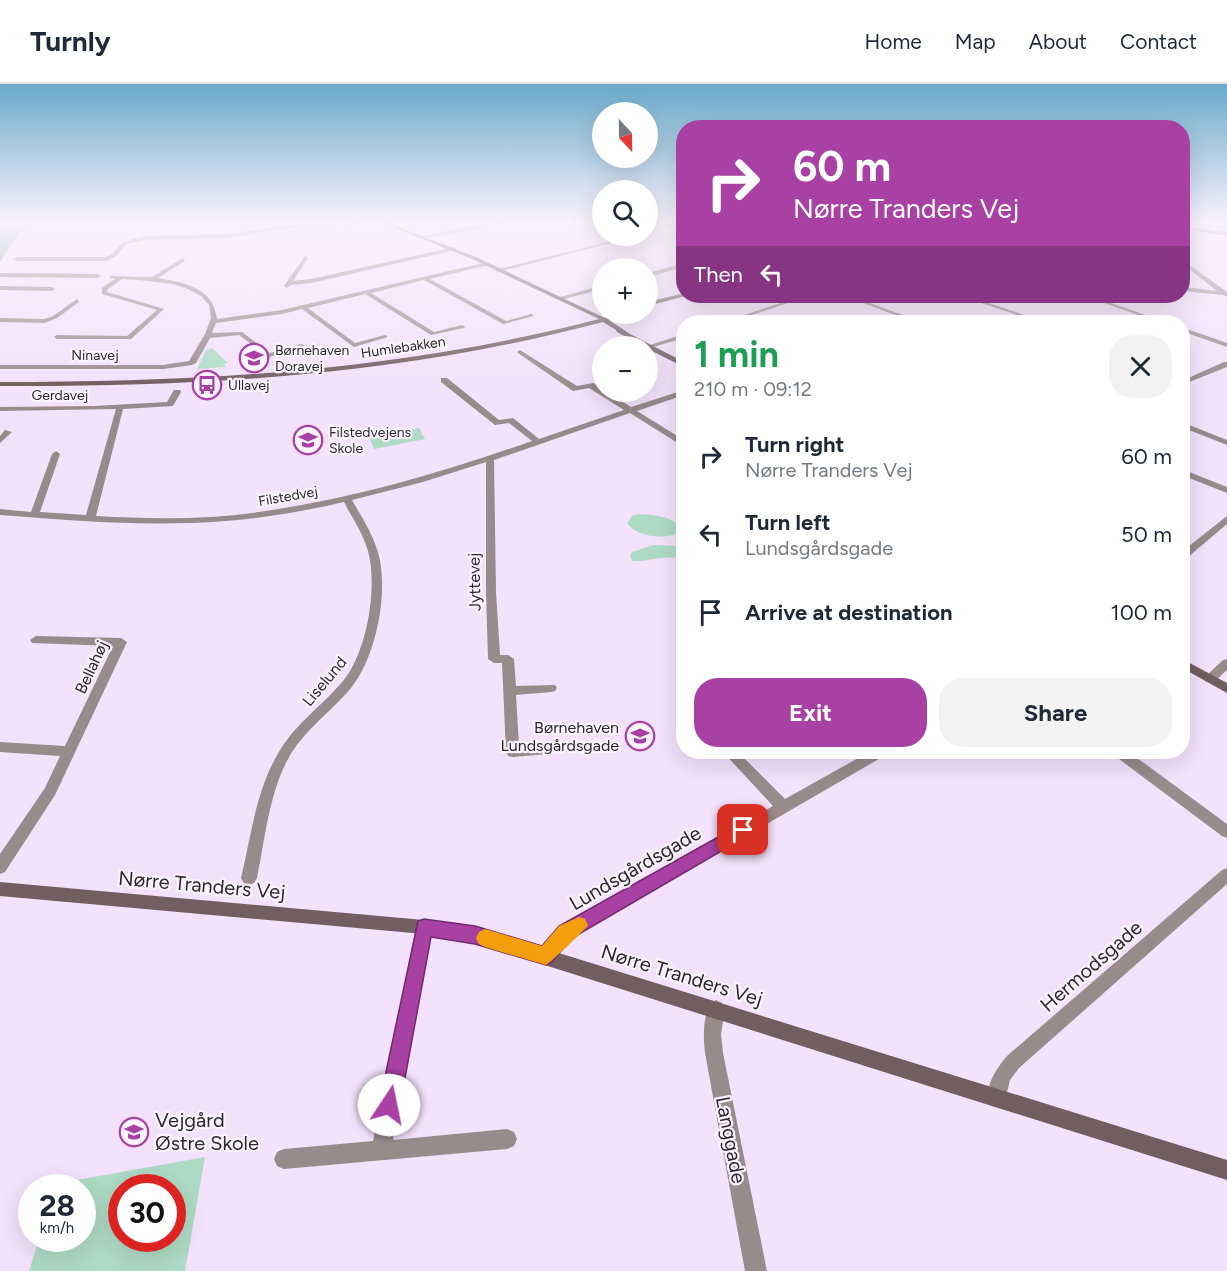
<!DOCTYPE html>
<meta charset="utf-8">
<style>
body{margin:0;font-family:Figtree,sans-serif;background:#f2f2f3;color:#1f2937;height:100vh;display:flex;flex-direction:column;font-size:22px;white-space:nowrap}
*{box-sizing:border-box;margin:0}
p{font-size:20px;color:#747a83}
.icon{flex:none;width:33px;height:33px;fill:none;stroke:currentColor;stroke-width:2;stroke-linecap:round;stroke-linejoin:round}
.map{position:relative;flex:1;overflow:hidden}
.drawer{position:absolute;left:676px;top:231px;width:514px;height:444px;display:flex;flex-direction:column;background:#fff;border-radius:24px;box-shadow:0 6px 24px #0002}
.drawer>*{flex:none}
.hud{position:absolute;left:676px;top:36px;width:514px;height:183px;border-radius:24px;box-shadow:0 6px 24px #0002;background:#a941a4;color:#fff;overflow:hidden}
.needle{width:39px;rotate:158deg}
.controls{position:absolute;left:592px;top:18px;display:grid;gap:12px}
.controls a{display:grid;place-items:center;width:66px;height:66px;border-radius:50%;background:#fff;box-shadow:0 6px 24px #0002;font-size:30px}
.speed{position:absolute;left:18px;top:1090px;display:flex;gap:12px;font-size:30px;font-weight:700;text-align:center}
.speed>*{display:grid;place-content:center;width:78px;height:78px;border-radius:50%;background:#fff;box-shadow:0 6px 24px #0002;line-height:1}
.speed small{font-size:15px;font-weight:400}
.speed .limit{border:9px solid #d22;background:#fff;color:#111}
.pin{position:absolute;display:grid;place-items:center;width:51px;height:51px;color:#fff;margin:-26px;border-radius:12px;box-shadow:0 3px 9px #0006}
.me{position:absolute;width:66px;margin:-33px;rotate:11deg;stroke-linejoin:round;filter:drop-shadow(0 0 4px #0008)}
.turn{display:flex;align-items:center;gap:21px;height:126px;padding:0 18px;font-size:27px}
.turn .icon{width:78px;height:78px;stroke-width:2.5}
.turn b{display:block;font-size:42px;line-height:51px}
.then{display:flex;align-items:center;height:57px;padding:0 18px;background:#0003;gap:12px;font-size:22px}
.round{display:grid;place-items:center;flex:none;width:63px;height:63px;border-radius:24px;background:#f2f2f3}
.overview{display:flex;align-items:center;justify-content:space-between;height:102px;padding:0 18px}
h1{font-size:36px;font-weight:700;line-height:45px;color:#1e9e55}
.button{display:flex;gap:12px;margin-top:auto;padding:12px 18px}
.button a{flex:1;height:69px;border-radius:24px;background:#a941a4;color:#fff;font-size:24px;font-weight:700;line-height:69px;text-align:center}
.button a+a{background:#f2f2f3;color:#1f2937}
ul{padding:0;list-style:none}
li{display:flex;align-items:center;gap:18px;height:78px;padding:0 18px}
li div{flex:1}
li b{display:block;font-size:22px}
li em{font-style:normal}
header{display:flex;align-items:center;gap:36px;box-sizing:border-box;height:84px;padding:0 30px;background:#fff;border-bottom:2px solid #e0e1e3}
header strong{font-size:28px}
nav{display:flex;gap:33px;margin-inline-start:auto;font-size:21px}
.map>svg:first-child{display:block}
.green{fill:#aedbc5;fill-rule:evenodd}
.forest{fill:#73b395}
.lines{fill:none;stroke-linecap:round;stroke-linejoin:round}
.street{fill:#998a8c;fill-rule:evenodd}
.secondary{fill:#725d60;fill-rule:evenodd}
.route{fill:#a941a4;stroke:#6e2a6b;stroke-width:1.5}
.slow{fill:#f59e0b}
.labels{text-anchor:middle;stroke-width:4.5;stroke-linejoin:round;paint-order:stroke}
.far-street-label{font-size:14px;fill:#2e2631;stroke:#fbf3fe}
.far-poi-label{font-size:14px;fill:#2e2631;stroke:#fbf3fe;text-anchor:start}
.street-label{font-size:16px;fill:#2e2631;stroke:#fbf3fe}
.poi-label{font-size:16px;fill:#2e2631;stroke:#fbf3fe;text-anchor:end}
.near-street-label{font-size:20px;fill:#2e2631;stroke:#fbf3fe}
.near-poi-label{font-size:20px;fill:#2e2631;stroke:#fbf3fe;text-anchor:start}
</style>
<header>
<strong>Turnly</strong>
<nav><a>Home</a><a>Map</a><a>About</a><a>Contact</a></nav>
</header>
<div class="map">
<svg width="1227" height="1187" viewBox="0 0 1227 1187">
<rect width="100%" height="100%" fill="#f4e1fc"/>
<g class="green">
<polygon points="212,264 228,279 224,280 226,283 197,285 206,266"/>
<polygon points="419,344 425,355 374,365 369,353"/>
<path d="M638,430C652,431 676,431 681,447C668,457 635,453 627,439L632,432Z"/>
<path d="M653,461L675,462L684,468L677,474C659,472 649,478 632,477L630,472L632,468Z"/>
<path d="M205,1073L185,1187H29L39,1155H82V1104H54L55,1100ZM122,1104H172V1155H122Z"/>
</g>
<polygon class="forest" points="29,141 19,149 0,178 0,142"/>
<g class="lines">
<g class="street">
<polygon points="361,138 373,138 344,142 286,144 230,154 144,156 127,160 115,173 106,177 17,177 14,175 17,173 105,173 111,171 123,158 144,152 230,150 286,142"/>
<polygon points="503,138 514,138 423,155 420,153 466,143"/>
<polygon points="659,138 664,138 684,146 684,150"/>
<polygon points="1184,138 1227,143 1227,145 1184,139"/>
<polygon points="631,152 638,152 498,188 495,186"/>
<polygon points="454,163 456,166 311,199 291,201 287,204 284,202 305,172 308,174 293,197 311,195"/>
<path d="M183,174L185,177L158,194C185,199 213,203 217,235L282,226L487,178L489,181L430,195L506,237L531,230L534,232L503,240L424,196L371,209L434,248L462,241L465,243L464,244L431,251L365,210L308,224L355,259L385,251L388,253L354,263L302,225L282,230L216,239L212,249L242,248L270,269L302,260L305,262L269,273L239,251L210,254L196,279L192,281L163,285H0V281H163L189,277L205,250L211,234L209,221L201,212L188,205L173,200L139,196L122,195L107,206V208L164,225L131,255H57L54,253L57,251L127,252L157,226L102,210V204L115,195L110,194V192L152,193Z"/>
<polygon points="1184,177 1227,208 1227,213 1223,211 1184,207 1184,203 1217,207 1184,181"/>
<polygon points="684,179 684,183 648,193 648,189"/>
<polygon points="0,189 98,190 101,192 98,194 0,193"/>
<polygon points="603,201 603,205 560,216 557,214"/>
<polygon points="0,202 52,203 55,205 52,207 0,206"/>
<polygon points="801,212 809,212 731,238 723,238"/>
<polygon points="844,212 851,212 922,238 914,238"/>
<polygon points="960,212 968,212 1046,238 1038,238"/>
<polygon points="1084,212 1091,212 1166,238 1158,238"/>
<polygon points="77,215 79,218 57,234 45,239 0,238 0,234 44,235 53,232"/>
<polygon points="1184,244 1227,259 1227,263 1184,248"/>
<polygon points="684,250 684,254 650,264 647,262"/>
<path d="M520,266L577,302L593,299L631,323L684,306V311L637,327L684,356V363L630,329L494,376L496,508L500,571H508L514,575L516,602L555,601L557,604L555,607L551,608L516,611L519,662L548,660L553,661L555,665L553,669L548,670L513,673L508,672L506,668L502,579H494L488,575L486,508V378L423,398L352,416C361,432 371,447 377,465C390,504 377,572 351,604C331,628 303,647 288,675C269,710 265,755 257,794L254,799L249,801L244,799L241,794C251,753 256,705 279,668C295,640 322,622 343,597C367,568 378,503 368,467C363,449 352,434 344,418C305,427 265,434 225,437C150,443 75,437 0,431V425L31,428L52,370L56,367L60,370L40,428L86,431L116,325L0,327V323L94,322L167,318L174,306H180L181,308L173,322L123,325L96,432C150,435 205,436 259,428C353,415 443,388 532,357L509,339L495,341L441,298V294H447L499,336L513,334L539,355L624,326L589,304L573,307L518,269L517,268Z"/>
<polygon points="1224,278 1227,278 1227,283 1184,300 1184,296"/>
<polygon points="1184,339 1227,356 1227,361 1184,344"/>
<polygon points="5,346 12,348 0,359 0,352"/>
<polygon points="1184,386 1227,403 1227,409 1184,392"/>
<polygon points="1227,432 1227,440 1188,473 1184,474 1184,466"/>
<polygon points="36,552 121,554 127,558 55,711 5,788 0,790 0,770 45,704 60,672 0,668 0,658 65,662 113,562 32,559 30,556"/>
<polygon points="1227,575 1227,586 1214,598 1206,598 1204,595 1206,592 1223,576"/>
<polygon points="723,668 738,668 785,715 869,668 886,668 884,672 572,853 552,878 546,880 540,878 538,872 560,843 773,722"/>
<polygon points="1113,668 1129,668 1227,740 1227,754 1222,752 1115,672"/>
<path d="M1227,784V800L1019,984L1010,996L1004,1021L997,1023L990,1021C983,1004 996,985 1007,972L1222,786Z"/>
<polygon points="424,836 430,838 432,843 393,1056 507,1045 514,1048 517,1055 514,1062 507,1065 284,1085 277,1082 274,1075 277,1068 284,1065 373,1057 416,843 418,838"/>
<path d="M716,916L722,919L725,925L721,950L723,969L767,1187H745L705,969C703,952 703,935 710,919Z"/>
</g>
<g class="secondary">
<path d="M380,138H386L476,173L605,234L629,230L628,231L609,236L630,250L684,278V283L648,265V262H643L617,248L616,246L603,238C402,291 207,303 0,302V298C203,298 401,287 599,235L472,175Z"/>
<polygon points="1184,143 1227,148 1227,152 1184,145"/>
<polygon points="684,209 686,212 648,222 648,218"/>
<polygon points="1184,576 1227,599 1227,609 1184,585"/>
<polygon points="0,798 424,836 475,843 1227,1076 1227,1096 475,859 424,850 0,812"/>
</g>
</g>
<linearGradient id="sky" x2="0" y2="1"><stop stop-color="#69aaca"/><stop offset="0.45" stop-color="#faf2fe"/><stop offset="1" stop-color="#faf2fe" stop-opacity="0"/></linearGradient>
<rect width="1227" height="304" fill="url(#sky)"/>
<polygon class="route" points="743,739 749,741 752,746 749,751 572,854 552,878 546,881 475,860 431,853 400,1021 397,1029 389,1032 382,1029 379,1021 418,837 424,835 475,842 542,862 559,842"/>
<path class="slow" d="M579,833L585,835L588,841C587,844 550,879 546,881L485,863L479,860L476,854L479,848L485,845L542,862L559,842Z"/>
<defs>
<g id="school-ring" transform="scale(1.5)"><circle r="9.5" fill="#fbf3fe" stroke="#a941a4" stroke-width="1.5"/><path d="M0-5L7-2L0 1L-7-2ZM-4 1L0 2.5L4 1V4Q0 6-4 4Z" fill="#a941a4"/></g>
<g id="bus-ring" transform="scale(1.5)"><circle r="9.5" fill="#fbf3fe" stroke="#a941a4" stroke-width="1.5"/><path d="M-5-6H5V4H4V6H2V4H-2V6H-4V4H-5ZM-3.5-4V0h7V-4ZM-3.5 1.2v1.5H-2V1.2ZM2 1.2v1.5H3.5V1.2Z" fill="#a941a4"/></g>
</defs>
<g fill-rule="evenodd">
<use href="#school-ring" x="254" y="274"/>
<use href="#bus-ring" x="207" y="301"/>
<use href="#school-ring" x="308" y="356"/>
<use href="#school-ring" x="640" y="652"/>
<use href="#school-ring" x="134" y="1048"/>
</g>
<g class="labels">
<g class="far-street-label">
<text transform="translate(403 263) rotate(-8)" y="5">Humlebakken</text>
<text x="95" y="276">Ninavej</text>
<text x="60" y="316">Gerdavej</text>
<text transform="translate(288 412) rotate(-10)" y="5">Filstedvej</text>
</g>
<g class="far-poi-label">
<text x="275" y="271">Børnehaven<tspan x="275" dy="16">Doravej</tspan></text>
<text x="228" y="306">Ullavej</text>
<text x="329" y="353">Filstedvejens<tspan x="329" dy="16">Skole</tspan></text>
</g>
<g class="street-label">
<text transform="translate(474 498) rotate(-91)" y="6">Jyttevej</text>
<text transform="translate(91 583) rotate(-65)" y="6">Bellahøj</text>
<text transform="translate(324 597) rotate(-50)" y="6">Liselund</text>
</g>
<g class="poi-label">
<text x="619" y="649">Børnehaven<tspan x="619" dy="18">Lundsgårdsgade</tspan></text>
</g>
<g class="near-street-label">
<text transform="translate(635 784) rotate(-30)" y="7">Lundsgårdsgade</text>
<text transform="translate(202 801) rotate(5)" y="7">Nørre Tranders Vej</text>
<text transform="translate(1091 882) rotate(-41)" y="7">Hermodsgade</text>
<text transform="translate(682 891) rotate(17)" y="7">Nørre Tranders Vej</text>
<text transform="translate(731 1056) rotate(79)" y="7">Langgade</text>
</g>
<g class="near-poi-label">
<text x="155" y="1043">Vejgård<tspan x="155" dy="23">Østre Skole</tspan></text>
</g>
</g>
</svg>
<div class="controls">
<a><svg class="needle" viewBox="-14 -14 28 28"><path d="M0-13l5 13h-10z" fill="#e53935"/><path d="M0 13l5-13h-10z" fill="#747a83"/></svg></a>
<a><svg class="icon" aria-label="search" viewBox="0 0 24 24"><circle cx="10" cy="10" r="6"/><path d="M15 15l6 6"/></svg></a>
<a>+</a>
<a>−</a>
</div>
<div class="speed"><div>28<small>km/h</small></div><div class="limit">30</div></div>
<div class="pin" style="left:743px;top:746px;background:#d93025"><svg class="icon" aria-label="arrive" viewBox="0 0 24 24"><path d="M6 21V4h12l-3 4 3 4H6"/></svg></div>
<svg class="me" style="left:389px;top:1021px" viewBox="-20 -20 40 40"><circle r="19" fill="#fff"/><path d="M0-13L10 11 0 6-10 11z" fill="#a941a4"/></svg>
<div class="hud">
<div class="turn"><svg class="icon" aria-label="right" viewBox="0 0 24 24"><path d="M7 20v-9h11M14 6l5 5-5 5"/></svg><div><b>60 m</b>Nørre Tranders Vej</div></div>
<div class="then">Then<svg class="icon" aria-label="left" viewBox="0 0 24 24"><path d="M17 20v-9H6M10 6l-5 5 5 5"/></svg></div>
</div>
<section class="drawer">
<div class="overview"><div><h1>1 min</h1><p>210 m · 09:12</p></div><a class="round"><svg class="icon" aria-label="close" viewBox="0 0 24 24"><path d="M6 6l12 12M18 6L6 18"/></svg></a></div>
<ul>
<li><svg class="icon" aria-label="right" viewBox="0 0 24 24"><path d="M7 20v-9h11M14 6l5 5-5 5"/></svg><div><b>Turn right</b><p>Nørre Tranders Vej</p></div><em>60 m</em></li>
<li><svg class="icon" aria-label="left" viewBox="0 0 24 24"><path d="M17 20v-9H6M10 6l-5 5 5 5"/></svg><div><b>Turn left</b><p>Lundsgårdsgade</p></div><em>50 m</em></li>
<li><svg class="icon" aria-label="arrive" viewBox="0 0 24 24"><path d="M6 21V4h12l-3 4 3 4H6"/></svg><div><b>Arrive at destination</b></div><em>100 m</em></li>
</ul>
<div class="button"><a>Exit</a><a>Share</a></div>
</section>
</div>
